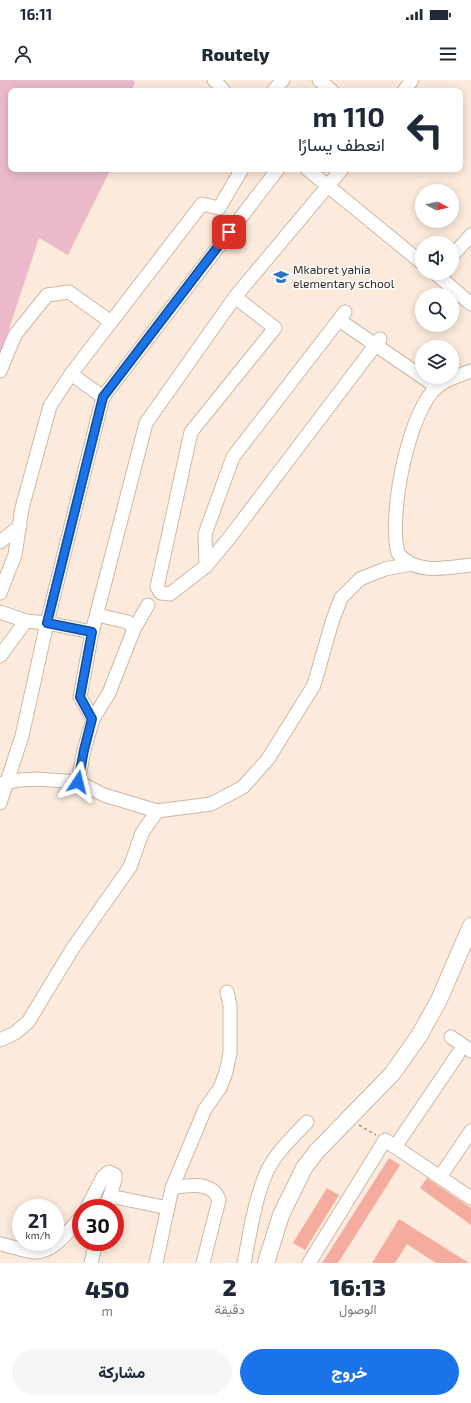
<!DOCTYPE html>
<html lang="ar">
<meta charset="utf-8">
<style>
body{margin:0;font-family:"Exo 2",Vazirmatn,sans-serif;background:#f6f6f7;color:#1f2937;direction:rtl;height:100vh;display:flex;flex-direction:column;font-size:15px;white-space:nowrap}
*{box-sizing:border-box;margin:0}
p{font-size:13px;color:#747a83}
.icon{flex:none;width:22px;height:22px;fill:none;stroke:currentColor;stroke-width:2;stroke-linecap:round;stroke-linejoin:round}
.map{position:relative;height:1183px;overflow:hidden;direction:ltr}
.sheet{display:flex;flex-direction:column;background:#fff;flex:1}
.sheet>*{flex:none}
.top-card{position:absolute;left:8px;top:8px;width:455px;height:84px;border-radius:8px;box-shadow:0 2px 10px #0003;direction:rtl;background:#fff;color:#1f2937;overflow:hidden}
.needle{width:26px;rotate:97deg}
.buttons{position:absolute;left:415px;top:104px;display:grid;gap:8px}
.buttons a{display:grid;place-items:center;width:44px;height:44px;border-radius:50%;background:#fff;box-shadow:0 2px 10px #0003;font-size:20px}
.speed{position:absolute;left:12px;top:1119px;display:flex;gap:8px;font-size:20px;font-weight:700;text-align:center}
.speed>*{display:grid;place-content:center;width:52px;height:52px;border-radius:50%;background:#fff;box-shadow:0 2px 10px #0003;line-height:1}
.speed small{font-size:10px;font-weight:400}
.speed .limit{border:6px solid #d22;background:#fff;color:#111}
.pin{position:absolute;display:grid;place-items:center;width:34px;height:34px;color:#fff;margin:-17px;border-radius:8px;box-shadow:0 2px 6px #0006}
.me{position:absolute;width:44px;margin:-22px;rotate:10deg;stroke-linejoin:round;filter:drop-shadow(0 0 3px #0008)}
.turn{display:flex;align-items:center;gap:14px;height:84px;padding:0 12px;font-size:18px}
.turn .icon{width:52px;height:52px;stroke-width:2.5}
.turn b{display:block;font-size:28px;line-height:34px}
.eta{display:flex;justify-content:space-evenly;align-items:center;height:68px;text-align:center}
.eta b{font-size:24px;font-weight:800;line-height:28px}
.action{display:flex;gap:8px;margin-top:auto;padding:8px 12px}
.action a{flex:1;height:46px;border-radius:24px;background:#1a73e8;color:#fff;font-size:16px;font-weight:800;line-height:46px;text-align:center}
.action a+a{background:#f6f6f7;color:#1f2937}
.status{display:flex;justify-content:space-between;align-items:center;height:28px;padding:0 20px;background:#fff;direction:ltr}
.status svg{height:11px;fill:currentColor}
header{display:flex;justify-content:space-between;align-items:center;height:52px;padding:0 12px;background:#fff;font-size:18px;font-weight:800}
.map>svg:first-child{display:block}
.green{fill:#ebbbcc}
.building{fill:#f5ab9e}
.lines{fill:none;stroke-linecap:round;stroke-linejoin:round}
.minor-casing{stroke:#ccb8a5;stroke-width:15}
.major-casing{stroke:#ccb8a5;stroke-width:18}
.path{stroke:#9f9287;stroke-width:1.5;stroke-dasharray:3 3;stroke-linecap:butt}
.minor{stroke:#fff;stroke-width:13}
.major{stroke:#fff;stroke-width:16}
.route-casing{stroke:#114b97;stroke-width:10}
.route{stroke:#1a73e8;stroke-width:7}
.labels{text-anchor:middle;stroke-width:3;stroke-linejoin:round;paint-order:stroke}
.poi-label{font-size:12px;fill:#312922;stroke:#fcfcfc;text-anchor:start}
</style>
<div class="status"><b>16:11</b><svg viewBox="0 0 49 12"><path d="M0 12V9h3v3zM5 12V6h3v6zM10 12V3h3v9zM15 12V0h3v12zM26 1h20v11H26zM47 4h2v5h-2z"/></svg></div>
<header><svg class="icon" aria-label="menu" viewBox="0 0 24 24"><path d="M4 6h16M4 12h16M4 18h16"/></svg>Routely<svg class="icon" aria-label="person" viewBox="0 0 24 24"><circle cx="12" cy="8" r="4"/><path d="M4 21q1-7 8-7t8 7"/></svg></header>
<div class="map">
<svg width="471" height="1183" viewBox="0 0 471 1183">
<rect width="100%" height="100%" fill="#fcebdc"/>
<polygon class="green" points="0,0 133,0 135,3 131,11 11,11 11,89 111,89 68,175 39,158 0,277"/>
<g class="building">
<polygon points="389,1078 400,1085 338,1183 322,1183"/>
<polygon points="427,1098 471,1128 471,1145 420,1108"/>
<polygon points="327,1108 339,1115 305,1170 293,1163"/>
<polygon points="399,1139 469,1183 436,1183 407,1164 395,1183 372,1183"/>
</g>
<g class="lines">
<g class="minor-casing">
<g id="minor">
<polyline points="214,0 224,11"/>
<polyline points="319,0 332,11"/>
<polyline points="273,11 283,0"/>
<polyline points="404,11 412,0"/>
<polyline points="307,89 422,183"/>
<polyline points="452,176 471,155"/>
<polyline points="435,193 471,224"/>
<polyline points="235,217 275,248 191,352 157,507 161,513 170,514 206,486 230,457 380,259"/>
<polyline points="339,240 437,307"/>
<polyline points="0,291 15,255 47,215 69,212 111,242"/>
<path d="M471,291C460,295 447,299 438,306C408,330 388,437 398,473C414,495 447,488 471,485"/>
<polyline points="71,294 103,317"/>
<polyline points="0,462 20,446"/>
<polyline points="206,486 205,454 233,377 345,232"/>
<polyline points="0,513 15,475 22,428 50,326 71,294 202,124 219,128 242,89"/>
<polyline points="0,532 26,541 47,543 92,552 146,343 235,217 342,89"/>
<polyline points="134,549 148,525"/>
<polyline points="92,552 80,617 93,639"/>
<polyline points="0,576 26,541"/>
<polyline points="78,702 84,670 93,639 109,613 134,549 128,542 97,535"/>
<polyline points="0,704 20,700 37,699 78,702 104,715 157,731 211,724 243,707 268,679 314,605 332,542 341,518 360,499 385,489 411,484"/>
<polyline points="0,723 22,656 47,543 103,317 278,89"/>
<polyline points="451,957 471,971"/>
<polyline points="0,960 15,953 28,942 73,868 130,787 142,753 157,731"/>
<polyline points="395,1067 458,974"/>
<polyline points="440,1097 471,1051"/>
<path d="M172,1108C188,1105 213,1101 219,1120L203,1183"/>
<polyline points="87,1128 103,1097 109,1092 115,1095 115,1099 110,1116"/>
<polyline points="106,1128 110,1116 168,1128"/>
<path d="M0,1164C11,1166 23,1171 34,1172C54,1173 69,1150 81,1137"/>
<polyline points="91,1183 96,1162"/>
<polyline points="156,1183 172,1108 205,1029 220,1008 226,992 230,973 230,925 227,912"/>
<path d="M244,1183C250,1154 254,1123 265,1096C273,1075 292,1058 307,1042"/>
<polyline points="309,1183 385,1060 471,1118"/>
</g>
</g>
<g class="major-casing">
<polyline id="major" points="266,1183 281,1135 304,1088 317,1071 392,994 419,956 439,920 471,846"/>
</g>
<polyline class="path" points="359,1045 376,1055"/>
<use href="#minor" class="minor"/>
<use href="#major" class="major"/>
</g>
<g class="lines">
<g class="route-casing">
<polyline id="route" points="78,702 84,670 92,639 80,617 92,552 47,543 103,317 229,152"/>
</g>
<use href="#route" class="route"/>
</g>
<defs>
<g id="school-bare" transform="scale(1.2)"><path d="M0-5L7-2L0 1L-7-2ZM-4 1L0 2.5L4 1V4Q0 6-4 4Z" fill="#2c73c4" stroke="#fcfcfc" stroke-width="2.5" paint-order="stroke"/></g>
</defs>
<g fill-rule="evenodd">
<use href="#school-bare" x="281" y="197"/>
</g>
<g class="labels">
<g class="poi-label">
<text x="293" y="194">Mkabret yahia<tspan x="293" dy="14">elementary school</tspan></text>
</g>
</g>
</svg>
<div class="buttons">
<a><svg class="needle" viewBox="-14 -14 28 28"><path d="M0-13l5 13h-10z" fill="#e53935"/><path d="M0 13l5-13h-10z" fill="#747a83"/></svg></a>
<a><svg class="icon" aria-label="sound" viewBox="0 0 24 24"><path d="M4 9h4l5-4v14l-5-4H4zM17 9q2 3 0 6"/></svg></a>
<a><svg class="icon" aria-label="search" viewBox="0 0 24 24"><circle cx="10" cy="10" r="6"/><path d="M15 15l6 6"/></svg></a>
<a><svg class="icon" aria-label="layers" viewBox="0 0 24 24"><path d="M12 4l9 5-9 5-9-5zM3 14l9 5 9-5"/></svg></a>
</div>
<div class="speed"><div>21<small>km/h</small></div><div class="limit">30</div></div>
<div class="pin" style="left:229px;top:152px;background:#d93025"><svg class="icon" aria-label="arrive" viewBox="0 0 24 24"><path d="M6 21V4h12l-3 4 3 4H6"/></svg></div>
<svg class="me" style="left:78px;top:702px" viewBox="-20 -20 40 40"><path d="M0-17L14 15 0 8-14 15z" fill="#1a73e8" stroke="#fff" stroke-width="4"/></svg>
<div class="top-card">
<div class="turn"><svg class="icon" aria-label="left" viewBox="0 0 24 24"><path d="M17 20v-9H6M10 6l-5 5 5 5"/></svg><div><b>110 m</b>انعطف يسارًا</div></div>
</div>
</div>
<section class="sheet">
<div class="eta">
<div><b>16:13</b><p>الوصول</p></div>
<div><b>2</b><p>دقيقة</p></div>
<div><b>450</b><p>m</p></div>
</div>
<div class="action"><a>خروج</a><a>مشاركة</a></div>
</section>
